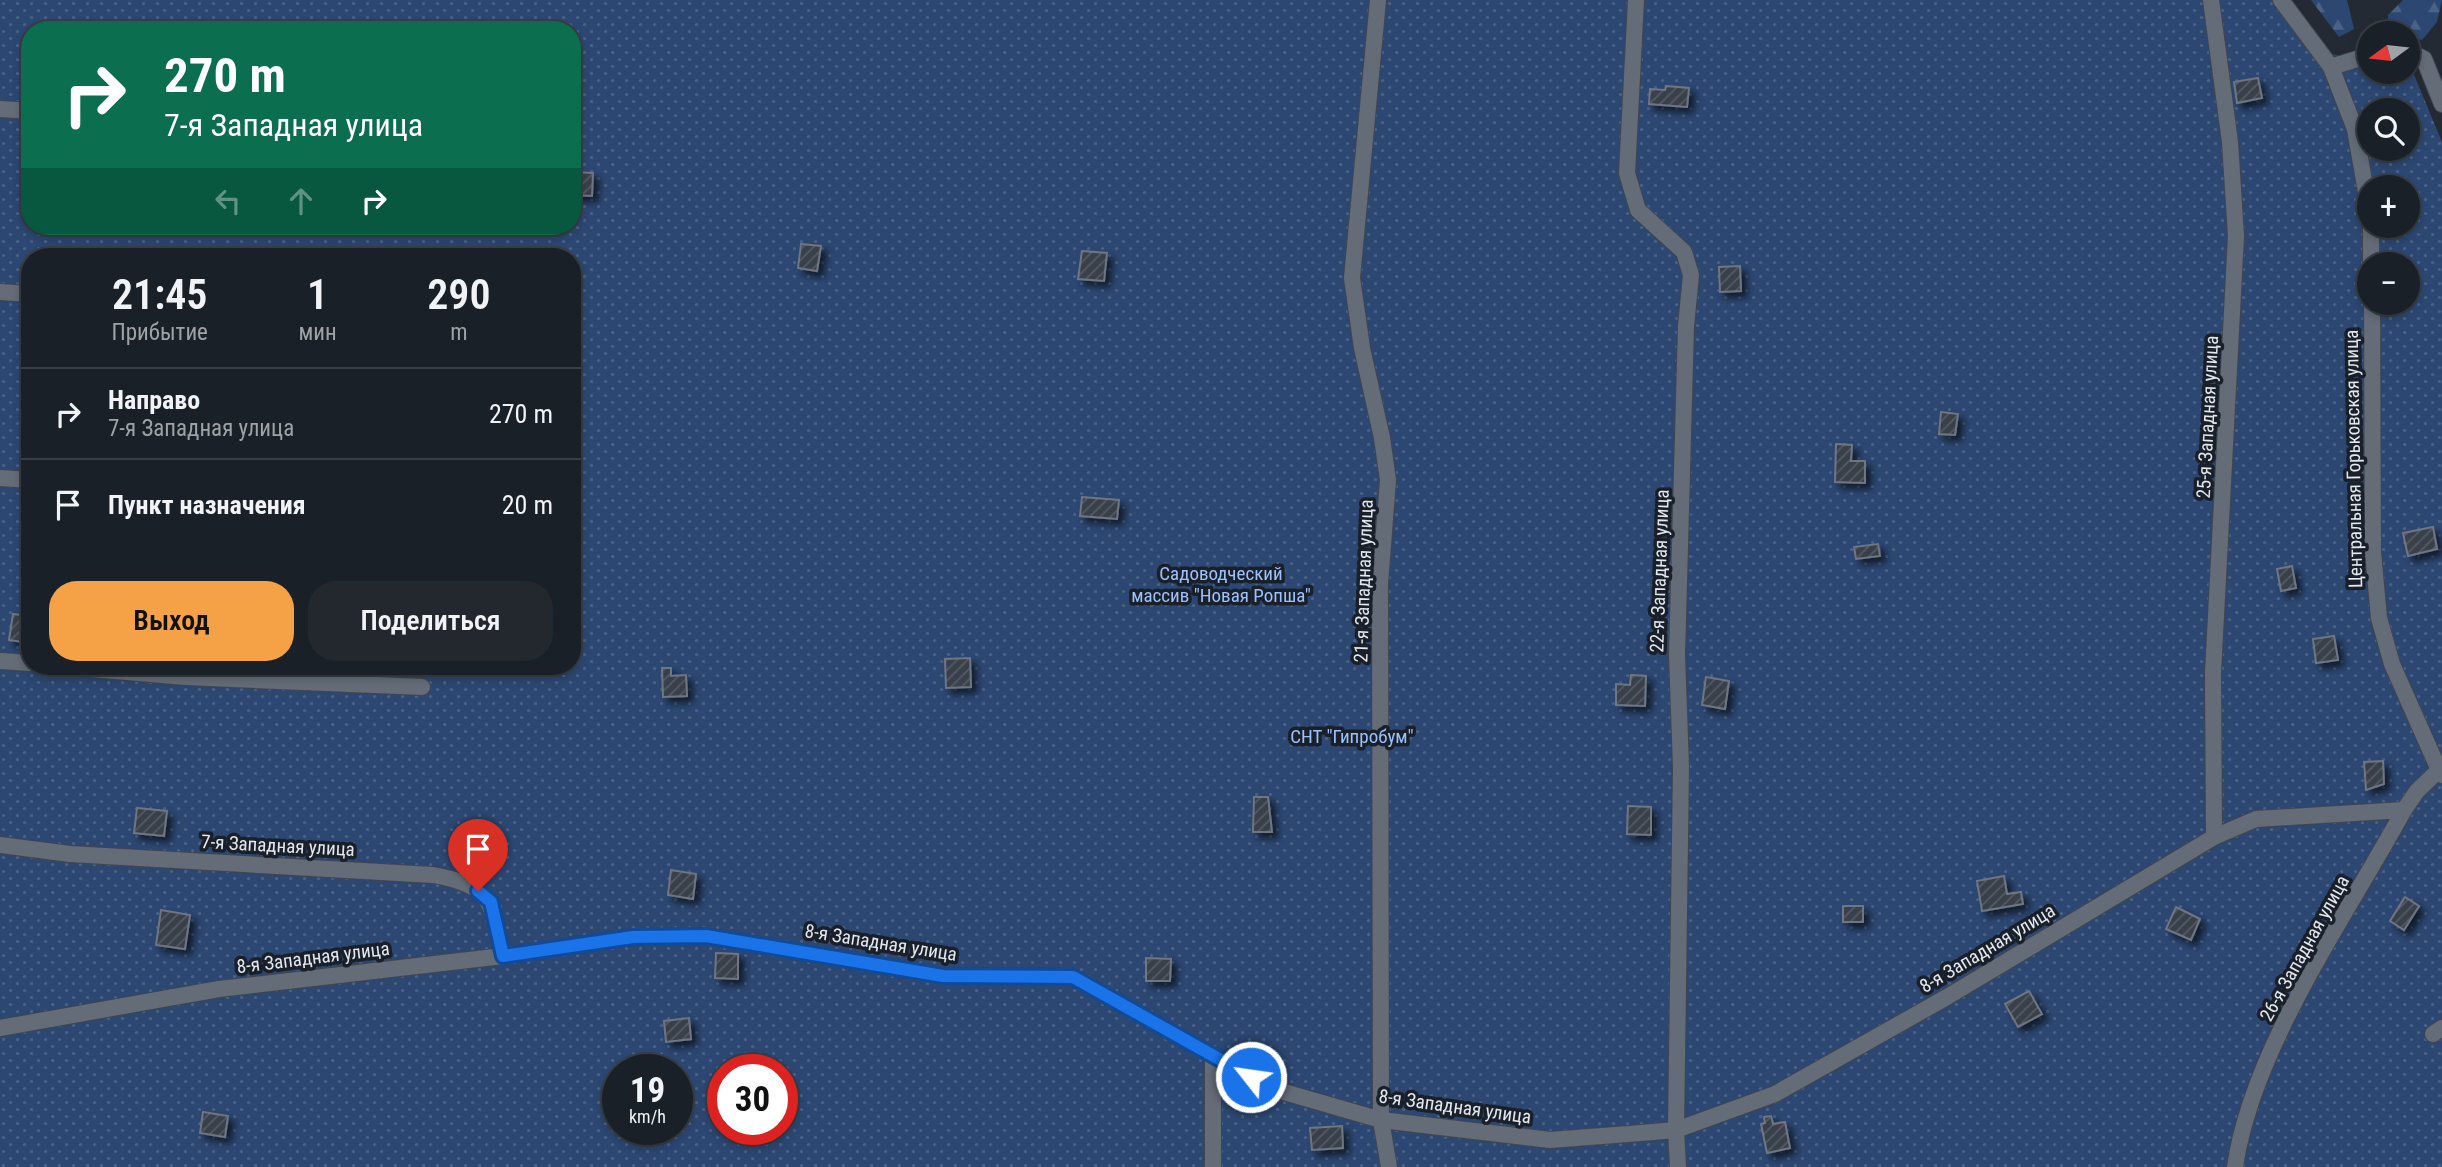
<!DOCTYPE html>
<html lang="ru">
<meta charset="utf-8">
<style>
body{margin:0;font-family:"Roboto Condensed",sans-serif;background:#23282f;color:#f1f3f6;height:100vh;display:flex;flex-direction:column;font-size:26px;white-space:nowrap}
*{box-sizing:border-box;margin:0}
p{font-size:23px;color:#9fa3a7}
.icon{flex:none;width:38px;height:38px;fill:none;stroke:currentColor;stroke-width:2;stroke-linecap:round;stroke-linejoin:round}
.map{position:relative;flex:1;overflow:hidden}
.drawer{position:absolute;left:21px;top:248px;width:560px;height:427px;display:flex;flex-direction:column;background:#1a2027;border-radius:28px;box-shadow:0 4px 10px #0003,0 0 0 2px #383e44}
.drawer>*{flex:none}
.banner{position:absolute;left:21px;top:21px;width:560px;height:214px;border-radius:28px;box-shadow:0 4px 10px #0003,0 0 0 2px #383e44;background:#0b6e4f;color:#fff;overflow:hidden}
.needle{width:46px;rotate:255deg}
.buttons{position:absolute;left:2357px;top:21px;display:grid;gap:14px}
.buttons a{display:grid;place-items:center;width:63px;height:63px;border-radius:50%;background:#1a2027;box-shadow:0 4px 10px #0003,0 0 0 2px #383e44;font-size:35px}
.speed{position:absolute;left:602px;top:1054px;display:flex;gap:14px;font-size:35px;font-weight:700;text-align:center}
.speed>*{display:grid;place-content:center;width:91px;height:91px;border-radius:50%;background:#1a2027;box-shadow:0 4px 10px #0003,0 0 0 2px #383e44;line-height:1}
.speed small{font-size:18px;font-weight:400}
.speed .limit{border:10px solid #d22;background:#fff;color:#111}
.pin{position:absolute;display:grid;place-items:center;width:60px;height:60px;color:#fff;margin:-72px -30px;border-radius:50% 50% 50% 0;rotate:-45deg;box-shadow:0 0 7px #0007}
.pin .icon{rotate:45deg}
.me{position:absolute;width:77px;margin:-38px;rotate:300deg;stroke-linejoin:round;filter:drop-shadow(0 0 5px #0008)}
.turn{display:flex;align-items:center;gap:24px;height:147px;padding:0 28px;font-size:32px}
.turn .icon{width:91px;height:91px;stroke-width:2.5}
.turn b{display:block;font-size:49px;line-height:60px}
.lanes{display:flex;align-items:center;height:66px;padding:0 28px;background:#0003;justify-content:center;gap:35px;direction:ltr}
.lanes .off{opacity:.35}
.eta{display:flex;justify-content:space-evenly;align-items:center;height:119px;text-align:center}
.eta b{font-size:42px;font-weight:600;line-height:49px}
.button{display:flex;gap:14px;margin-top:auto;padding:14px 28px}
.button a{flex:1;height:80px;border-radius:28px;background:#f5a246;color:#111;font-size:28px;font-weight:600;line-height:80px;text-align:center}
.button a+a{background:#23282f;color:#f1f3f6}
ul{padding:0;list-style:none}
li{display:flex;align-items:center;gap:21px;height:91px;padding:0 28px;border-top:2px solid #383e44}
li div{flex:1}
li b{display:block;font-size:26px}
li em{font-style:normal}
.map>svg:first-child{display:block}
.forest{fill:url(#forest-firs)}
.park{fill:url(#park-dots);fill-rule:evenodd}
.building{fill:url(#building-hatch);stroke:#6e7682;stroke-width:2;filter:url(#shadow)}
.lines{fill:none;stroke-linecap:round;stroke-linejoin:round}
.street-casing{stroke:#40454e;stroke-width:18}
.street{stroke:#646c78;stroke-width:16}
.route-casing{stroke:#114b97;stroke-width:18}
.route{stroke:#1a73e8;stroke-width:12}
.labels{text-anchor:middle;stroke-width:7;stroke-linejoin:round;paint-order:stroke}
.street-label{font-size:19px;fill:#e3e7ee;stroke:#1a202a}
.park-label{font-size:19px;fill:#9cc1fc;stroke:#1a202a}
</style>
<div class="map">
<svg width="2442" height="1167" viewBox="0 0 2442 1167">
<defs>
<pattern id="forest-firs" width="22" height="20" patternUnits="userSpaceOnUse" patternTransform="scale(1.75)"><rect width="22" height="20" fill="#2c4772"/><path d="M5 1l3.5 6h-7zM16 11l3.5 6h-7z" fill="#4a6286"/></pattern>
<pattern id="park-dots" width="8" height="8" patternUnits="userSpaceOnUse" patternTransform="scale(1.75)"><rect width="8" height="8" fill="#2c4772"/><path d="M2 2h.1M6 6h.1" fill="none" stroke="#4a6286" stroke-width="1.8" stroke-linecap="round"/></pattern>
<pattern id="building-hatch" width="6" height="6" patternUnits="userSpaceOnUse" patternTransform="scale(1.75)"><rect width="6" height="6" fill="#393f4a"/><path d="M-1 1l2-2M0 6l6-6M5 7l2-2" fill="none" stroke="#565b64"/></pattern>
<filter id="shadow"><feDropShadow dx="5.5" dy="5.5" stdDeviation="3.5" flood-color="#0009"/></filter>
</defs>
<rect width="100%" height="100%" fill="#232a34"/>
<g class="forest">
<polygon points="2311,0 2347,0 2354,29 2339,37"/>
<polygon points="2403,0 2442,0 2437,22 2422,40 2408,37 2408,33 2388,33 2388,15"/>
</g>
<path class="park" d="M0,0H2273L2322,53L2369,59L2370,72H2408L2410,65L2442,142V1167H0ZM30,30H572V226H30ZM2370,110H2408V149H2370ZM2370,187H2408V226H2370ZM30,257H572V667H30ZM2370,264H2408V303H2370ZM618,1069H677V1129H618ZM723,1069H782V1129H723Z"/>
<g class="building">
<polygon points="2258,78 2262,98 2237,103 2234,82"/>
<polygon points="1666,86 1689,88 1687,107 1649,104 1650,89 1665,90"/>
<polygon points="573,172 593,173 592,196 572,195"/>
<polygon points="801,244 821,246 817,271 798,268"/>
<polygon points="1082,251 1107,253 1104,281 1078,279"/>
<polygon points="1740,266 1741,291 1720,292 1719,267"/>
<polygon points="1941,412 1958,414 1955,435 1939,434"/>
<polygon points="1836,444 1852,445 1851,461 1865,461 1865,483 1835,482"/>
<polygon points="1082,497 1119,500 1117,519 1080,516"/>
<polygon points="2433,527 2437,549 2408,556 2403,533"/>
<polygon points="1878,544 1880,556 1856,559 1854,547"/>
<polygon points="2292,566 2296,588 2281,591 2277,569"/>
<polygon points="13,614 30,616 30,643 9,640"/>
<polygon points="2334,636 2338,660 2316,663 2313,639"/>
<polygon points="970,658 971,687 946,688 945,659"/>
<polygon points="662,668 671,668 671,676 686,675 687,696 663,697"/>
<polygon points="1631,675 1646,676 1645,706 1616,705 1616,684 1630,685"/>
<polygon points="1706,677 1729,681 1725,709 1702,705"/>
<polygon points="2383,761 2384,784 2366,790 2364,762"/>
<polygon points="1254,797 1268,797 1272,832 1253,832"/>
<polygon points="1628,806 1651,807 1651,835 1627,834"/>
<polygon points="137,808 167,811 164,836 134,833"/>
<polygon points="671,870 696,874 693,899 668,895"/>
<polygon points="2004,876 2007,894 2021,892 2023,904 1982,911 1977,881"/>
<polygon points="2405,897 2419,906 2404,930 2390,921"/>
<rect x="1843" y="906" width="20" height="16"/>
<polygon points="2176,907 2200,919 2191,940 2166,929"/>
<polygon points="161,910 190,915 185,949 156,945"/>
<polygon points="716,953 738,954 738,979 715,978"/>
<polygon points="1146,958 1171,959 1170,981 1146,981"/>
<polygon points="2029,991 2042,1014 2018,1027 2005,1004"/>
<polygon points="689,1018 691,1039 666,1042 664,1021"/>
<polygon points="203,1112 228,1116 225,1137 200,1133"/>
<polygon points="1771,1116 1773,1124 1785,1122 1790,1148 1767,1153 1761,1124 1765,1123 1764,1117"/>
<polygon points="1342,1126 1343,1148 1312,1150 1310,1128"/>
</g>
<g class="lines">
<g class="street-casing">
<g id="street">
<polyline points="1378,0 1352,278 1362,348 1382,438 1388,480 1380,584 1381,1120 1389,1167"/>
<polyline points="1636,0 1627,173 1638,210 1684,252 1691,275 1686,326 1677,655 1681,767 1676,1130 1678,1167"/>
<polyline points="2211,0 2230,142 2236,236 2213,673 2214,837"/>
<polyline points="2281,0 2331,67 2355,129 2370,215"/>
<polyline points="2408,51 2424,59 2442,104"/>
<polyline points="2331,67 2370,55"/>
<polyline points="0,109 30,111"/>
<polyline points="2371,226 2371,264"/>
<polyline points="0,292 30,294"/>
<polyline points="2372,303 2373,552 2379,618 2392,664 2439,770"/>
<polyline points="0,478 30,480"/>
<polyline points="0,661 30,663"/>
<polyline points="69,667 186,677 422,687"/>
<path d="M0,845L70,854L433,875C493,886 491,902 503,956"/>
<polyline points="0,1028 219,989 503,956 633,937 706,936 943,976 1073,977 1270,1088 1381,1120 1550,1140 1641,1133 1676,1130 1775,1094 1947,997 2214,837 2256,819 2404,810"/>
<polyline points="2433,1034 2442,1028"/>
<polyline points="1213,1055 1213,1167"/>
<path d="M2235,1167C2252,1048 2347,915 2404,810L2417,791L2439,770L2442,775"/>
</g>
</g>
<use href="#street" class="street"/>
</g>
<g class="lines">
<g class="route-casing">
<polyline id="route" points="478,891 491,902 503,956 633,937 706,936 943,976 1073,977 1251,1077"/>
</g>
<use href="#route" class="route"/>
</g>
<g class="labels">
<g class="street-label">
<text transform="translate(2207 417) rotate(-87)" y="7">25-я Западная улица</text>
<text transform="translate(2353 459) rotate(-91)" y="7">Центральная Горьковская улица</text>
<text transform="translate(1659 571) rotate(-88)" y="7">22-я Западная улица</text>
<text transform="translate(1363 581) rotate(-88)" y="7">21-я Западная улица</text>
<text transform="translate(278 845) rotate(3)" y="7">7-я Западная улица</text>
<text transform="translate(881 942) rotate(9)" y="7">8-я Западная улица</text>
<text transform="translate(1987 948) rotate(-31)" y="7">8-я Западная улица</text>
<text transform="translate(2304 948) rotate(-61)" y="7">26-я Западная улица</text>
<text transform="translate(313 957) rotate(-7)" y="7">8-я Западная улица</text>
<text transform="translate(1455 1106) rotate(8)" y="7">8-я Западная улица</text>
</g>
<g class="park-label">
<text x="1221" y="580">Садоводческий<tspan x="1221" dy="22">массив "Новая Ропша"</tspan></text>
<text x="1352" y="743">СНТ "Гипробум"</text>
</g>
</g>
</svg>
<div class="buttons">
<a><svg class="needle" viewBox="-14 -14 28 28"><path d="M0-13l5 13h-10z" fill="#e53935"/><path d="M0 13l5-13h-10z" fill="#9fa3a7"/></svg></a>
<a><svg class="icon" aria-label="search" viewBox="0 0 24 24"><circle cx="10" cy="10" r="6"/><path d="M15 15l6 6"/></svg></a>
<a>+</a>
<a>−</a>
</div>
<div class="speed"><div>19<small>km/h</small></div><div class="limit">30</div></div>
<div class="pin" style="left:478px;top:891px;background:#d93025"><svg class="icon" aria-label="arrive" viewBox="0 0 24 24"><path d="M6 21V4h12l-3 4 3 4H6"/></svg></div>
<svg class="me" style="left:1251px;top:1077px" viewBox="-20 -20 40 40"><circle r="17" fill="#1a73e8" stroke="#fff" stroke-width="3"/><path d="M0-11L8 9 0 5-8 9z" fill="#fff"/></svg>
<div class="banner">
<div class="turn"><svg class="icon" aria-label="right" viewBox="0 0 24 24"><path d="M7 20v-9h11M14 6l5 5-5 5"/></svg><div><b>270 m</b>7-я Западная улица</div></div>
<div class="lanes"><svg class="icon off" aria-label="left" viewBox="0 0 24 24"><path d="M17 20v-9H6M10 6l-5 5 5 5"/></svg><svg class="icon off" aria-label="ahead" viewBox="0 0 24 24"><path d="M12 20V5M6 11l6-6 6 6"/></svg><svg class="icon" aria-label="right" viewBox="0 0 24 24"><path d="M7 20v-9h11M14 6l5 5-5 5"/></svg></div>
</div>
<section class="drawer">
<div class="eta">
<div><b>21:45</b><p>Прибытие</p></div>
<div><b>1</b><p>мин</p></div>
<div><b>290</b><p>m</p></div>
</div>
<ul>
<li><svg class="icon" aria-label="right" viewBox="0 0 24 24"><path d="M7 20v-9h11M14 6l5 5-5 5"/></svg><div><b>Направо</b><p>7-я Западная улица</p></div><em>270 m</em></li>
<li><svg class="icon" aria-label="arrive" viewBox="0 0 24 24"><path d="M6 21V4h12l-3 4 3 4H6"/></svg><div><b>Пункт назначения</b></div><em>20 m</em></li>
</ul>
<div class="button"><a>Выход</a><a>Поделиться</a></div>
</section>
</div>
